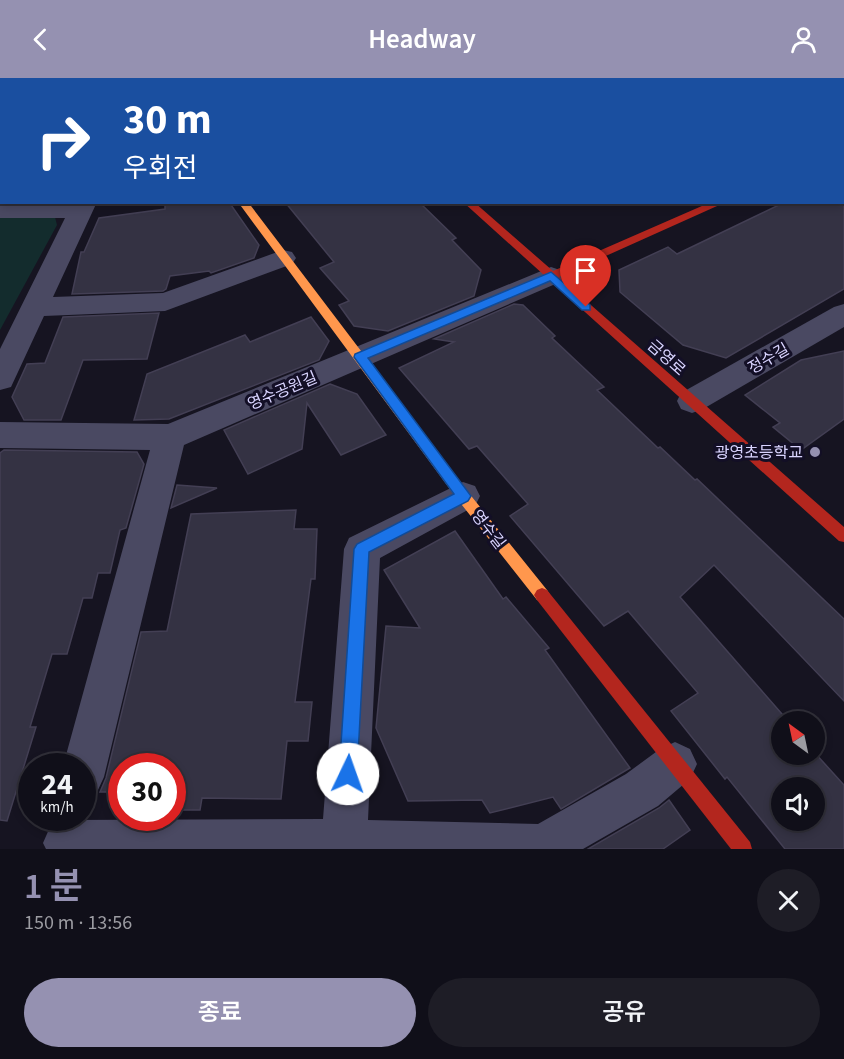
<!DOCTYPE html>
<html lang="ko">
<meta charset="utf-8">
<style>
body{margin:0;font-family:"Source Sans 3","Noto Sans KR",sans-serif;background:#1e1d26;color:#f1f3f6;height:100vh;display:flex;flex-direction:column;font-size:22px;white-space:nowrap}
*{box-sizing:border-box;margin:0}
p{font-size:20px;color:#9c9ca2}
.icon{flex:none;width:33px;height:33px;fill:none;stroke:currentColor;stroke-width:2;stroke-linecap:round;stroke-linejoin:round}
.map{position:relative;height:771px;overflow:hidden}
.panel{display:flex;flex-direction:column;background:#100f19;flex:1}
.panel>*{flex:none}
.top-card{position:absolute;left:0px;top:0px;width:844px;height:126px;box-shadow:0 3px 9px #0003,0 0 0 2px #302f38;background:#1a4fa0;color:#fff;overflow:hidden}
.needle{width:39px;rotate:327deg}
.controls{position:absolute;left:771px;top:633px;display:grid;gap:12px}
.controls a{display:grid;place-items:center;width:54px;height:54px;border-radius:50%;background:#100f19;box-shadow:0 3px 9px #0003,0 0 0 2px #302f38;font-size:30px}
.speed{position:absolute;left:18px;top:675px;display:flex;gap:12px;font-size:30px;font-weight:700;text-align:center}
.speed>*{display:grid;place-content:center;width:78px;height:78px;border-radius:50%;background:#100f19;box-shadow:0 3px 9px #0003,0 0 0 2px #302f38;line-height:1}
.speed small{font-size:15px;font-weight:400}
.speed .limit{border:9px solid #d22;background:#fff;color:#111}
.pin{position:absolute;display:grid;place-items:center;width:51px;height:51px;color:#fff;margin:-62px -26px;border-radius:50% 50% 50% 0;rotate:-45deg;box-shadow:0 0 6px #0007}
.pin .icon{rotate:45deg}
.me{position:absolute;width:66px;margin:-33px;rotate:3deg;stroke-linejoin:round;filter:drop-shadow(0 0 4px #0008)}
.turn{display:flex;align-items:center;gap:21px;height:126px;padding:0 24px;font-size:27px}
.turn .icon{width:78px;height:78px;stroke-width:2.5}
.turn b{display:block;font-size:42px;line-height:51px}
.round{display:grid;place-items:center;flex:none;width:63px;height:63px;border-radius:32px;background:#1e1d26}
.summary{display:flex;align-items:center;justify-content:space-between;height:102px;padding:0 24px}
h1{font-size:36px;font-weight:600;line-height:45px;color:#9591b1}
.button{display:flex;gap:12px;margin-top:auto;padding:12px 24px}
.button a{flex:1;height:69px;border-radius:36px;background:#9591b1;color:#fff;font-size:24px;font-weight:600;line-height:69px;text-align:center}
.button a+a{background:#1e1d26;color:#f1f3f6}
header{display:flex;justify-content:space-between;align-items:center;height:78px;padding:0 24px;background:#9591b1;color:#fff;font-size:27px;font-weight:600}
.map>svg:first-child{display:block}
.green{fill:#132c2d}
.building{fill:#343243;stroke:#433f54;stroke-width:1.5;fill-rule:evenodd}
.lines{fill:none;stroke-linecap:round;stroke-linejoin:round}
.street{fill:#4a4962;fill-rule:evenodd}
.slow{fill:#ff974d;fill-rule:evenodd}
.jam{fill:#b3261e;fill-rule:evenodd}
.route{fill:#1a73e8;stroke:#114b97;stroke-width:1.5}
.poi-dot{fill:#9591b1;stroke:#130f26;stroke-width:2}
.labels{text-anchor:middle;stroke-width:6;stroke-linejoin:round;paint-order:stroke}
.street-label{font-size:16px;fill:#d9d4ff;stroke:#130f26}
.poi-label{font-size:16px;fill:#d9d4ff;stroke:#130f26;text-anchor:end}
</style>
<header><svg class="icon" aria-label="back" viewBox="0 0 24 24"><path d="M15 5l-7 7 7 7"/></svg>Headway<svg class="icon" aria-label="person" viewBox="0 0 24 24"><circle cx="12" cy="8" r="4"/><path d="M4 21q1-7 8-7t8 7"/></svg></header>
<div class="map">
<svg width="844" height="771" viewBox="0 0 844 771">
<rect width="100%" height="100%" fill="#161421"/>
<polygon class="green" points="55,139 57,147 0,252 0,140"/>
<g class="building">
<polygon points="165,124 229,124 259,167 254,180 211,195 209,193 170,198 166,211 163,213 72,216 81,174 84,174 99,140 165,131"/>
<polygon points="285,124 419,124 456,160 452,162 481,192 474,218 388,253 354,248 339,227 349,223 320,190 334,184"/>
<polygon points="785,124 844,124 844,211 726,280 683,267 620,214 619,192 668,169 677,176"/>
<path d="M514,226L523,227L555,258L552,260L604,309L597,312L658,370L660,369L695,402L697,401L844,541V623L714,487L680,519L789,644H782V676H814V674L844,707V771H785L727,699L725,701L671,633L698,615L628,533L604,548L510,438L528,426L477,368L469,371L399,290L454,264L434,261ZM782,710H814V742H782Z"/>
<polygon points="159,235 147,281 83,282 61,342 24,342 12,319 27,286 45,285 63,239"/>
<polygon points="311,239 329,263 319,282 169,341 134,342 147,296 245,257 250,264"/>
<polygon points="844,273 844,341 801,372 773,349 780,345 745,317 801,282"/>
<polygon points="330,306 357,316 386,357 341,377 307,325 302,371 248,396 224,352"/>
<polygon points="4,372 137,374 144,386 126,450 120,452 110,495 98,495 92,520 83,520 67,576 52,576 30,649 36,649 7,743 0,742 0,375"/>
<polygon points="177,407 217,410 171,430"/>
<polygon points="296,432 294,451 317,451 315,501 311,501 295,624 312,624 308,663 287,663 281,721 202,720 200,732 172,732 172,688 122,688 122,714 100,714 106,700 141,554 167,553 191,436"/>
<polygon points="455,453 503,521 506,519 549,570 545,572 630,690 561,731 553,719 490,735 482,722 408,723 376,650 386,548 420,550 384,492"/>
<polygon points="669,722 690,752 663,771 588,771 659,730"/>
</g>
<g class="lines">
<g class="street">
<polygon points="136,0 156,0 135,2"/>
<rect x="0" y="51" width="2" height="14"/>
<polygon points="97,124 53,219 163,215 283,172 292,174 296,180 292,186 165,233 44,238 11,309 0,312 0,271 65,140 0,140 0,126"/>
<polygon points="551,189 560,192 564,198 560,204 184,367 104,699 97,714 82,721 82,688 63,688 150,372 0,370 0,344 168,346"/>
<polygon points="844,226 844,249 703,331 692,335 681,331 677,323 681,315 834,229"/>
<polygon points="463,404 475,408 480,418 475,428 380,480 368,742 538,746 626,696 660,671 675,664 690,671 697,686 690,701 658,728 583,771 46,771 43,765 50,749 66,742 323,741 344,471 349,460"/>
</g>
<g class="slow">
<rect x="843" y="68" width="1" height="6"/>
<polygon points="238,124 248,124 468,414 547,512 550,517 547,522 542,524 537,522 458,422"/>
</g>
<g class="jam">
<polygon points="321,0 330,0 331,2 322,2"/>
<polygon points="463,124 474,124 553,193 711,124 726,124 559,199 844,449 844,464 839,463"/>
<polygon points="542,510 547,512 750,764 752,771 731,771 537,522 534,517 537,512"/>
</g>
</g>
<polygon class="route" points="551,194 590,227 590,232 582,232 550,203 368,280 471,418 468,423 369,474 357,696 354,703 348,705 342,703 339,696 354,471 357,466 454,416 354,279 355,276"/>
<circle class="poi-dot" cx="815" cy="374" r="6"/>
<g class="labels">
<g class="street-label">
<text transform="translate(667 279) rotate(42)" y="6">금영로</text>
<text transform="translate(768 280) rotate(-30)" y="6">정수길</text>
<text transform="translate(282 312) rotate(-23)" y="6">영수공원길</text>
<text transform="translate(489 451) rotate(52)" y="6">영수길</text>
</g>
<g class="poi-label">
<text x="803" y="380">광영초등학교</text>
</g>
</g>
</svg>
<div class="controls">
<a><svg class="needle" viewBox="-14 -14 28 28"><path d="M0-13l5 13h-10z" fill="#e53935"/><path d="M0 13l5-13h-10z" fill="#9c9ca2"/></svg></a>
<a><svg class="icon" aria-label="sound" viewBox="0 0 24 24"><path d="M4 9h4l5-4v14l-5-4H4zM17 9q2 3 0 6"/></svg></a>
</div>
<div class="speed"><div>24<small>km/h</small></div><div class="limit">30</div></div>
<div class="pin" style="left:586px;top:229px;background:#d93025"><svg class="icon" aria-label="arrive" viewBox="0 0 24 24"><path d="M6 21V4h12l-3 4 3 4H6"/></svg></div>
<svg class="me" style="left:348px;top:696px" viewBox="-20 -20 40 40"><circle r="19" fill="#fff"/><path d="M0-13L10 11 0 6-10 11z" fill="#1a73e8"/></svg>
<div class="top-card">
<div class="turn"><svg class="icon" aria-label="right" viewBox="0 0 24 24"><path d="M7 20v-9h11M14 6l5 5-5 5"/></svg><div><b>30 m</b>우회전</div></div>
</div>
</div>
<section class="panel">
<div class="summary"><div><h1>1 분</h1><p>150 m · 13:56</p></div><a class="round"><svg class="icon" aria-label="close" viewBox="0 0 24 24"><path d="M6 6l12 12M18 6L6 18"/></svg></a></div>
<div class="button"><a>종료</a><a>공유</a></div>
</section>
